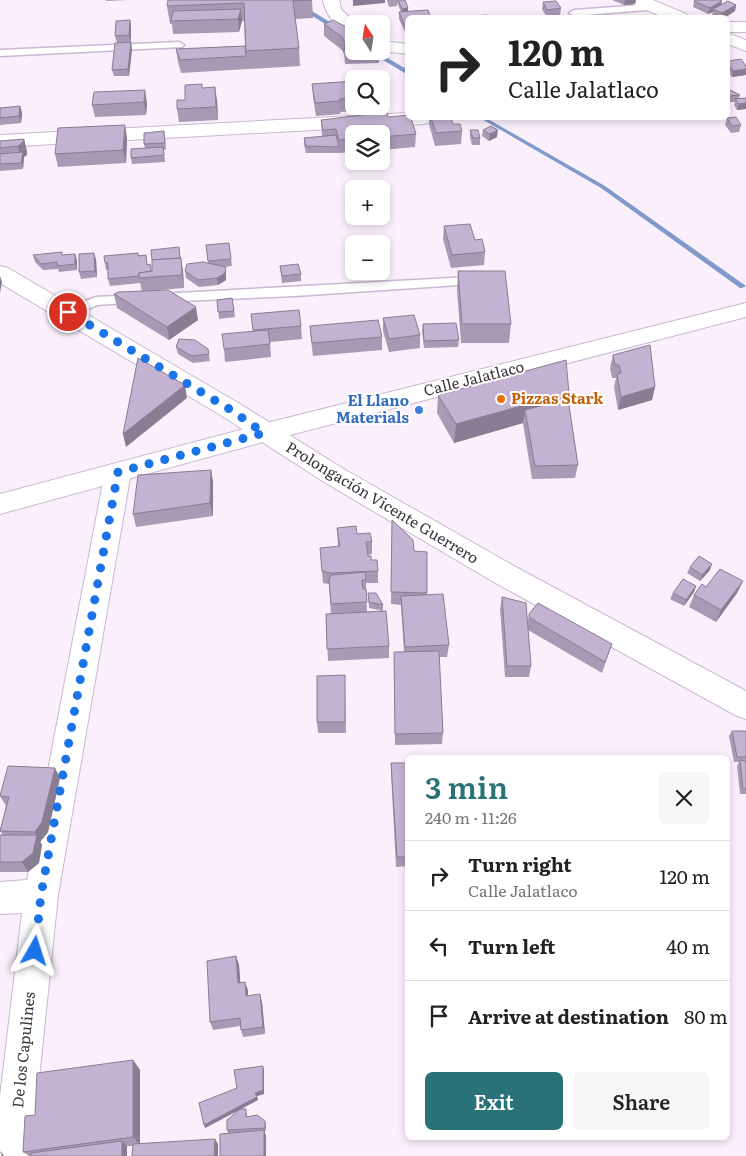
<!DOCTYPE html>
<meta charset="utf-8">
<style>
body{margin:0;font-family:Literata,serif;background:#f6f6f6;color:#222;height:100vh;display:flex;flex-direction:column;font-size:19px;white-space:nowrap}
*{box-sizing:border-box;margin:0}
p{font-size:16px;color:#767676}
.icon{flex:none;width:28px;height:28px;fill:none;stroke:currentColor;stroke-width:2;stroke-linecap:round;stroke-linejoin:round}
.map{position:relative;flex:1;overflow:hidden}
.drawer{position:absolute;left:405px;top:755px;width:325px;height:385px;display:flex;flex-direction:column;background:#fff;border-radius:8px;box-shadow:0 2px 8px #0003}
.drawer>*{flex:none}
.top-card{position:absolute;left:405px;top:15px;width:325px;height:105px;border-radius:8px;box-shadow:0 2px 8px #0003;background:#fff;color:#222;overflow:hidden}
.needle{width:32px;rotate:348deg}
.controls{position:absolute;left:345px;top:15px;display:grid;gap:10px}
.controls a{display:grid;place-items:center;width:45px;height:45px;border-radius:8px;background:#fff;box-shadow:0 2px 8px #0003;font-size:25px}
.pin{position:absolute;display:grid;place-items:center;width:42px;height:42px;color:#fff;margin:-21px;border:2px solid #fff;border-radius:50%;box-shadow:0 1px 5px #0007}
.me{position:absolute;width:55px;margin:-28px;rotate:6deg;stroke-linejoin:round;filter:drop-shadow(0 0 4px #0008)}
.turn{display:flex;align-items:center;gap:18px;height:105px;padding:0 20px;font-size:22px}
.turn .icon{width:65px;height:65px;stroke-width:2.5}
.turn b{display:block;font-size:35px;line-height:42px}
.round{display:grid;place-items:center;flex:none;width:52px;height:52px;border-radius:8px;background:#f6f6f6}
.headline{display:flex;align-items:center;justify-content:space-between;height:85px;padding:0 20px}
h1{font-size:30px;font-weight:600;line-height:38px;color:#287278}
.action{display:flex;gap:10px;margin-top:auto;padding:10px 20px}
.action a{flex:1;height:58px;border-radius:8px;background:#287278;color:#fff;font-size:20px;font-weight:600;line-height:58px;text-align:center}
.action a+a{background:#f6f6f6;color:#222}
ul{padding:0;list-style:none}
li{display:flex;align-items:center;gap:15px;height:70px;padding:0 20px;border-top:1px solid #e0e0e0}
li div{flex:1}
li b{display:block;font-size:19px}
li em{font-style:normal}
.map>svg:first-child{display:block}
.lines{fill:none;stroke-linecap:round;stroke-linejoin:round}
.stream{fill:#8199cb;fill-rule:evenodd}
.lane-casing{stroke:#cbb7d3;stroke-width:3}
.street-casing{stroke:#cbb7d3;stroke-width:2}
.secondary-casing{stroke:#cbb7d3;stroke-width:2}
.lane{fill:#fff;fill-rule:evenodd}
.street{fill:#fff;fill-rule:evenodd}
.secondary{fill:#fff;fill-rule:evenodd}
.wall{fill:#a899b4}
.shaded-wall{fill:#887d92}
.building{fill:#c3b2d1;stroke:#887d92}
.route{stroke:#1a73e8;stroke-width:9;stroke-dasharray:0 16.2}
.food-dot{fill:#e8710a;stroke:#fff;stroke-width:2}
.shop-dot{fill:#3f7fe0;stroke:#fff;stroke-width:2}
.labels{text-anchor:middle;stroke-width:4;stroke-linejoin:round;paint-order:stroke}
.street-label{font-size:15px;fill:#3c343f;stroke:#fff}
.food-label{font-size:15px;font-weight:bold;fill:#c56008;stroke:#fff;text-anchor:start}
.shop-label{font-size:15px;font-weight:bold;fill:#366cbe;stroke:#fff;text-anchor:end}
</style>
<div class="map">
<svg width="746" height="1156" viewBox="0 0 746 1156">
<rect width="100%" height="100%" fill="#f9f0fc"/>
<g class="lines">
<g class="stream">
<polygon points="287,0 294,0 354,37 354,42"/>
<polygon points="368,51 375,51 408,70 408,75"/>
<polygon points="480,118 486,118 605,186 746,286 742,288 740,288 601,188"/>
</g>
<g class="lane-casing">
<g id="lane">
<polygon points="655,4 658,5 658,9 574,16 569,13 574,10"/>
<polygon points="179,42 184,45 182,47 0,56 0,50"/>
<polygon points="470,277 476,281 474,284 295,296 159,302 153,298 159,294"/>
<polygon points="136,295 142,299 140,302 98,305 68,316 62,312 64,309 96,297"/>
</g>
</g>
<g class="street-casing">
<g id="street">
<path d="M323,0H339L341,9L356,24H354V37C340,34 325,14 323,0Z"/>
<rect x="728" y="22" width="18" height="10"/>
<polygon points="381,41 408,44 408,54 381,51"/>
<polygon points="408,113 408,118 433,118 431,122 424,124 0,147 0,135"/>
<polygon points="0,266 8,268 240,404 342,468 512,565 746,691 746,719 735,715 492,581 324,482 222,416 0,283"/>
<polygon points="118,463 127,465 131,472 58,895 31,1156 0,1156 0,1097 22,913 0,914 0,882 27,880 105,472 109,465"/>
</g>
</g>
<g class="secondary-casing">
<g id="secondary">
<polygon points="631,0 653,0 686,14 688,18 665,18 633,4"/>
<polygon points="728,33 746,40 746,51 728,44"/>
<polygon points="746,303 746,317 263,442 0,514 0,494 263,424"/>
</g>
</g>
<use href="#lane" class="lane"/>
<use href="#street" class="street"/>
<use href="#secondary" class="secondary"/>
</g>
<g class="wall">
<polygon points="106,0 128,0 106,1"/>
<polygon points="312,0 313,18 295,19 299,48 300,66 181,73 178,62 176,49 245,46 244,21 242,21 239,32 173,34 172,24 170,24 167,6"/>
<polygon points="387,0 405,0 408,8 408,34 406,34 399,19 399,12 401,12 397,2 397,6 389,7"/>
<polygon points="612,0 636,0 635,4 624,5"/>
<polygon points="694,1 721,5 736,5 735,11 724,18 717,18 712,15 713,12 708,14 693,7"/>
<polygon points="543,2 561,8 560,15 546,16 542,9"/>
<polygon points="130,20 131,26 131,42 117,43 115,36"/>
<polygon points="333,20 354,51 379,51 379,63 345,64 344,54 342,50 324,36 324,24"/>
<polygon points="132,49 129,76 114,76 112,70"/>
<polygon points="728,61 746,66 746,75 732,77 728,72"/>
<polygon points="354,81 354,106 381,106 381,93 382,109 340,112 341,114 316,116 313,97 312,84"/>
<polygon points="202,84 202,88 217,100 218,120 179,122 177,109 185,100"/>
<polygon points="728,89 740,95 739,98 746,98 746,109 737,110 734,105 735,102 728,102"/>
<polygon points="94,92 147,103 146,115 95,117 92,105"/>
<polygon points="20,106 22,113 21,123 0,125 0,108"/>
<polygon points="388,117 416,134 415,147 381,150 381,134 354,134 354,152 339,153 306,153 304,145 304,138 322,136 321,120"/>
<polygon points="429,118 451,118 453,124 462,131 461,144 435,146 429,124"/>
<polygon points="727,118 741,125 739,132 731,133 725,125"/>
<polygon points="470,130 480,138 480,145 472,145 470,137"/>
<polygon points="483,130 497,137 489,141 482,136"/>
<polygon points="127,138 126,163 58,167 55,154"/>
<polygon points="165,138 166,149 164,150 165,162 132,164 131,158 145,148 144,144"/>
<polygon points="24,139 27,152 27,155 24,157 23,169 0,171 0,141"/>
<polygon points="444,226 475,240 485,252 484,265 451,268 443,239"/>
<polygon points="229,243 232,266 223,267 226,267 226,280 218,285 199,287 186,278 185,271 208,263 206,245"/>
<polygon points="138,253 139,256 147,264 152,271 180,258 183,271 184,288 147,291 198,320 169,340 117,308 114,294 142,291 140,283 110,286 108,279 108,270 106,270 105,263"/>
<polygon points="75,254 77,261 77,270 59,272 58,269 43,270 35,262 33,255 63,255"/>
<polygon points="96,259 97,277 81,279 79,272"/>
<polygon points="280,266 301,274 301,281 282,283"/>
<polygon points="458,271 511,324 509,343 461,343 457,290"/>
<polygon points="232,298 235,317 219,319 217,300"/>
<polygon points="251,314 301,326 302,339 270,342 271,357 225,362 224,349 253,331"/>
<polygon points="383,318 420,335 420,348 389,352 383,331"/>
<polygon points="423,324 459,340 458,347 424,348 422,331"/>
<polygon points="310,326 382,337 382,350 313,356 311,339"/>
<polygon points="176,347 208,349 210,361 193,363 178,354"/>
<polygon points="613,355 655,387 652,400 618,410 614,387 616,378 612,378 610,368"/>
<polygon points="438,395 568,399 578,465 575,478 532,479 523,423 454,443 437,413"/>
<polygon points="211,470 213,482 213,516 136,527 133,514"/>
<polygon points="392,520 414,551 427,552 427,594 449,645 447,657 439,657 443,733 442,744 395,745 394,652 404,652 401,605 391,604"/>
<polygon points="337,528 357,534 372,542 372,554 367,555 368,556 378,571 378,583 366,583 367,612 383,611 369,608 368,593 383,605 383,611 389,646 389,658 328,661 326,614 331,614 329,584 323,583 320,548 338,547"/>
<polygon points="690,567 710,570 700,581 687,573"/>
<polygon points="743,581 737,593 716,622 689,607 694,595 706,587"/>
<polygon points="696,586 694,592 684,606 670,599 673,593"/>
<polygon points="502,597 528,621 529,614 612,644 602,673 528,630 531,666 529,677 505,677 500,609"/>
<polygon points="345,675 346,733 318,733 317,722"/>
<polygon points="732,731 746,731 746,794 740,794 737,766 739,762 734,762 729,736"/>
<polygon points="391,763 408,763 408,866 396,867 391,774"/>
<polygon points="60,778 48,832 40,842 42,845 39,863 28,872 0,872 0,835 3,835 0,831 6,806 0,796"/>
<polygon points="236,956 239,965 240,983 248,990 248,996 262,1002 265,1034 243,1037 241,1030 240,1026 213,1030 210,1022"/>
<polygon points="133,1060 140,1070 140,1144 218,1144 218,1156 132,1156 133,1146 127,1146 127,1156 29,1156 23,1152"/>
<polygon points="264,1070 264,1094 257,1096 258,1100 241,1109 247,1113 247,1116 265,1121 266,1124 266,1131 264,1131 266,1136 266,1156 220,1156 228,1133 227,1130 237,1111 205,1128 237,1088"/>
</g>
<g class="shaded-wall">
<polygon points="353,0 385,0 385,3 353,6"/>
<polygon points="625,0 636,0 635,4 624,5"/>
<polygon points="722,1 721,7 713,9 713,12 708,14 710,8"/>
<polygon points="736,5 735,11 724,18 721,18 722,13"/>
<polygon points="408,8 408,14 402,15 402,9"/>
<polygon points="241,9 242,21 239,32 238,19"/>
<polygon points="130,20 131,26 131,42 129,35"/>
<polygon points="131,42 132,49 129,76 128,69"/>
<polygon points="746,69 746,75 732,77 733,71"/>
<polygon points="215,87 217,100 218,120 216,107"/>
<polygon points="145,90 147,103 146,115 144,102"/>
<polygon points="746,103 746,109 737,110 739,104"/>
<polygon points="20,106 22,113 21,123 19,116"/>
<polygon points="125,125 127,138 126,163 123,150"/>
<polygon points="498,130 497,137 489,141 490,134"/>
<polygon points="24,139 27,152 27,155 24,157 23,169 18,146"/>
<polygon points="179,247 182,268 181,258 183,271 184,288 182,275"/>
<polygon points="94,253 96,259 97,277 95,271"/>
<polygon points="75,254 77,261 77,270 75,264"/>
<polygon points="226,267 226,280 218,285 217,278"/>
<polygon points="0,276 2,282 0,293"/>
<polygon points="196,307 198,320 169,340 167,327"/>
<polygon points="185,385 187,398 126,447 123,434"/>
<polygon points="655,387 652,400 618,410 621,397"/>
<polygon points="569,393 566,412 525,410 523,423 454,443 456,424"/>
<polygon points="211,470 213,482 213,516 210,503"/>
<polygon points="712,564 710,570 700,581 702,575"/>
<polygon points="743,581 737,593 716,622 721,610"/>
<polygon points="696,586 694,592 684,606 686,600"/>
<polygon points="55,768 60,778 48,832 40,842 35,832"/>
<polygon points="37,835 42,845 39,863 28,872 22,862"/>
<polygon points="236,956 239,965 241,991 238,983"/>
<polygon points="245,982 248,990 248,1004 246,996"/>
<polygon points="260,994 262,1002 265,1034 263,1027"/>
<polygon points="133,1060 140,1070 140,1145 133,1137"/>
<polygon points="263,1066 264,1070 264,1094 257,1096 255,1093"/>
<polygon points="257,1097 258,1100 205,1128 204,1125"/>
<polygon points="264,1130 266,1136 266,1156 264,1156"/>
<polygon points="215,1139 218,1144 218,1156 214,1156"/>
<polygon points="122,1141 127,1146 127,1156 122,1156"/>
<polygon points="0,1151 2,1153 4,1156 2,1156"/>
</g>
<g class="building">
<polygon points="168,0 312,0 293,1 299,48 246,51 244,3 167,6"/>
<polygon points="398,0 405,0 408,8 402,9"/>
<polygon points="695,0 721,0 722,1 710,8 694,1"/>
<polygon points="556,1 561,8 547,10 543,2"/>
<polygon points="728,1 736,5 722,13 713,9"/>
<polygon points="241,9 238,19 171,21 173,11"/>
<polygon points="428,10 431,18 408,18 408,28 406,28 399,12"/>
<polygon points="487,15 488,18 468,18 467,17"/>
<polygon points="130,20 129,35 115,36 116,21"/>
<polygon points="333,20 354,31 354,51 344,51 345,43 342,37 324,24"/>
<polygon points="131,42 128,69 112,70 115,43"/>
<polygon points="245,46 246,56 180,60 176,49"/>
<polygon points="741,59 746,66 746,69 733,71 728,63 728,61"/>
<polygon points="354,81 354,98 340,99 340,101 315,103 312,84"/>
<polygon points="202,84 202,88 215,87 216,107 177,109 177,100 185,100 185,85"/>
<polygon points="728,89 740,95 728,96"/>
<polygon points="145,90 144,102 92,105 94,92"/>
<polygon points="746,98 746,103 739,104 735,99"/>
<polygon points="20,106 19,116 0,118 0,108"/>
<polygon points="387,112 388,117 408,115 408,118 411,118 416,134 381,137 381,134 354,134 354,139 339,140 336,129 323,130 321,120"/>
<polygon points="736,117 741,125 732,126 727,118"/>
<polygon points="431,118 451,118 453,124 460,124 462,131 436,133"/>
<polygon points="125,125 123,150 55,154 58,128"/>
<polygon points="491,126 498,130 490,134 483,130"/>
<polygon points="470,130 478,130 480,138 473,138"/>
<polygon points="164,131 165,143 144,144 144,133"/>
<polygon points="336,135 339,147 306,146 304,138"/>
<polygon points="24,139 23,142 18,146 0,148 0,141"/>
<polygon points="163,147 164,155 131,158 131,149"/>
<polygon points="23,152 21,163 0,164 0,154"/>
<polygon points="470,224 475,240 482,239 485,252 452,255 444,226"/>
<polygon points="229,243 231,259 208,261 206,245"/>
<polygon points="179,247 180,258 152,260 151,250"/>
<polygon points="62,252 62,255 75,254 75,264 57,266 57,262 41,264 33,255"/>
<polygon points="94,253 95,271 79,272 79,254"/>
<polygon points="138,253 138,256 146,255 147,265 150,264 151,271 139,273 139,276 108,279 108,263 105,263 104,256"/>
<polygon points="181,258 182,275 139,278 139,273 152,271 152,260"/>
<polygon points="203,262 226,267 225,273 217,278 198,280 185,271 187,264"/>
<polygon points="298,264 301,274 282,276 280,266"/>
<polygon points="458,271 505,271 511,324 462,324"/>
<polygon points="168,290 196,307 167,327 114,294 118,292"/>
<polygon points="232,298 234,311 218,312 217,300"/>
<polygon points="299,310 301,326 253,330 251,314"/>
<polygon points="414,315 420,335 389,339 383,318"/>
<polygon points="378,320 382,337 312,343 310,326"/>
<polygon points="456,323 459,340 424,341 423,324"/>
<polygon points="268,330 270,344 224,349 222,334"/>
<polygon points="179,339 195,340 208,349 209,354 192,356 176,347"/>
<polygon points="650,345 655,387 621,397 617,374 621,373 619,365 615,365 613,355"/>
<polygon points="138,358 185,385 123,434"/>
<polygon points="566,360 569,393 456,424 438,395"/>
<polygon points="568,399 578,465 535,466 525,410"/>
<polygon points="211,470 210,503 133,514 138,475"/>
<polygon points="392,520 413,540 414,551 427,552 427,593 391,592"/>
<polygon points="356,526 357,534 370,533 372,542 366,542 368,556 371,556 371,560 377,560 378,571 330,573 322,571 320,548 340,546 337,528"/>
<polygon points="699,556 712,564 702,575 690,567"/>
<polygon points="720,569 743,581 721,610 694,595 702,584 706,587"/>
<polygon points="365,572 366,580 362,580 363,589 366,589 367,602 331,604 329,580 331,575"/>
<polygon points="683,579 696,586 686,600 673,593"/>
<polygon points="368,593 376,593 383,605 369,602"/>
<polygon points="443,594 449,645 405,647 401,596"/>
<polygon points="502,597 526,603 531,666 507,666"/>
<polygon points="538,603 612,644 605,662 530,618 529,614"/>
<polygon points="386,611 389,646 327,649 326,614"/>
<polygon points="439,651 443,733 395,734 394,652"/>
<polygon points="345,675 345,722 317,722 317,676"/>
<polygon points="732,731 746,731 746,757 737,757"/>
<polygon points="740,760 746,761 746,789 743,789"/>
<polygon points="391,763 408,763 408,857 397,857"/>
<polygon points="8,766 55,768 42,822 35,832 0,831 9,797 0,796"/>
<polygon points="0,835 37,835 33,853 22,862 0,862"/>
<polygon points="236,956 238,983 245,982 246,996 260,994 263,1027 241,1030 240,1018 210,1022 207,961"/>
<polygon points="133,1060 133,1137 23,1152 25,1116 35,1115 37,1073"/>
<polygon points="263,1066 263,1090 255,1093 257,1097 204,1125 199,1103 237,1088 234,1070"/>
<polygon points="240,1109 246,1109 246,1117 257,1115 265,1121 265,1128 227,1130 227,1120"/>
<polygon points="264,1130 264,1156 220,1156 220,1134"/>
<polygon points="215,1139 214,1156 132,1156 133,1144"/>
<polygon points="122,1141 122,1156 31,1156 31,1153"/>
</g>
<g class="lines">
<polyline class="route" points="35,951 41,895 118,472 264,433 231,410 68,312"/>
</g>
<circle class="food-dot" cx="501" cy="399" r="5"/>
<circle class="shop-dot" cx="419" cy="410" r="5"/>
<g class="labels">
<g class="street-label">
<text transform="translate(474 379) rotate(-14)" y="5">Calle Jalatlaco</text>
<text transform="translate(382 503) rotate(31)" y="5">Prolongación Vicente Guerrero</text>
<text transform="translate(24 1050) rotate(-84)" y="5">De los Capulines</text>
</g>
<g class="food-label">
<text x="511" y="404">Pizzas Stark</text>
</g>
<g class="shop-label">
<text x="409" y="406">El Llano<tspan x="409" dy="17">Materials</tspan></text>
</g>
</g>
</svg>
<div class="controls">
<a><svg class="needle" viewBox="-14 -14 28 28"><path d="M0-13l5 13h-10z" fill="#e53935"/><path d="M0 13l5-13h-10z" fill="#767676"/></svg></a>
<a><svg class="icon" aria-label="search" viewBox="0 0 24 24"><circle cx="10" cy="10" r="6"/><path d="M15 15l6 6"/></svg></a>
<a><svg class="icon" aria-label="layers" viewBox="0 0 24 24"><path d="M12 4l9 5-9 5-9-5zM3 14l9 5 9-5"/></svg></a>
<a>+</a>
<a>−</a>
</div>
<div class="pin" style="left:68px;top:312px;background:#d93025"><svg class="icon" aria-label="arrive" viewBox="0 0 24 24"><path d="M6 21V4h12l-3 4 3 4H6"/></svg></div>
<svg class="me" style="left:35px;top:951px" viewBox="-20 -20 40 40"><path d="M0-17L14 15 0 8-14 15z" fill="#1a73e8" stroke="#fff" stroke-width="4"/></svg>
<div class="top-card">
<div class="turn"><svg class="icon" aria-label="right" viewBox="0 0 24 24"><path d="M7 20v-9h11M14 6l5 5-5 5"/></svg><div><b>120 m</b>Calle Jalatlaco</div></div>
</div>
<section class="drawer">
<div class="headline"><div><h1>3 min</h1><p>240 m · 11:26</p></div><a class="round"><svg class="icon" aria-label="close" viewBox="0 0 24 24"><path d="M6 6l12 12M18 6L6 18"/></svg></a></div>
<ul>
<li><svg class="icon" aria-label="right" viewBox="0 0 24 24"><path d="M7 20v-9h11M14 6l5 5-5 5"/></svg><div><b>Turn right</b><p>Calle Jalatlaco</p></div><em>120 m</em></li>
<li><svg class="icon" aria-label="left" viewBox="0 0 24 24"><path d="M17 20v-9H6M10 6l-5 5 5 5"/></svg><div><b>Turn left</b></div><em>40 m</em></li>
<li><svg class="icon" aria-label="arrive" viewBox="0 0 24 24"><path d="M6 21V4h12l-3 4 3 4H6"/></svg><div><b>Arrive at destination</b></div><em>80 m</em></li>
</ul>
<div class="action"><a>Exit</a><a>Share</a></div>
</section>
</div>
